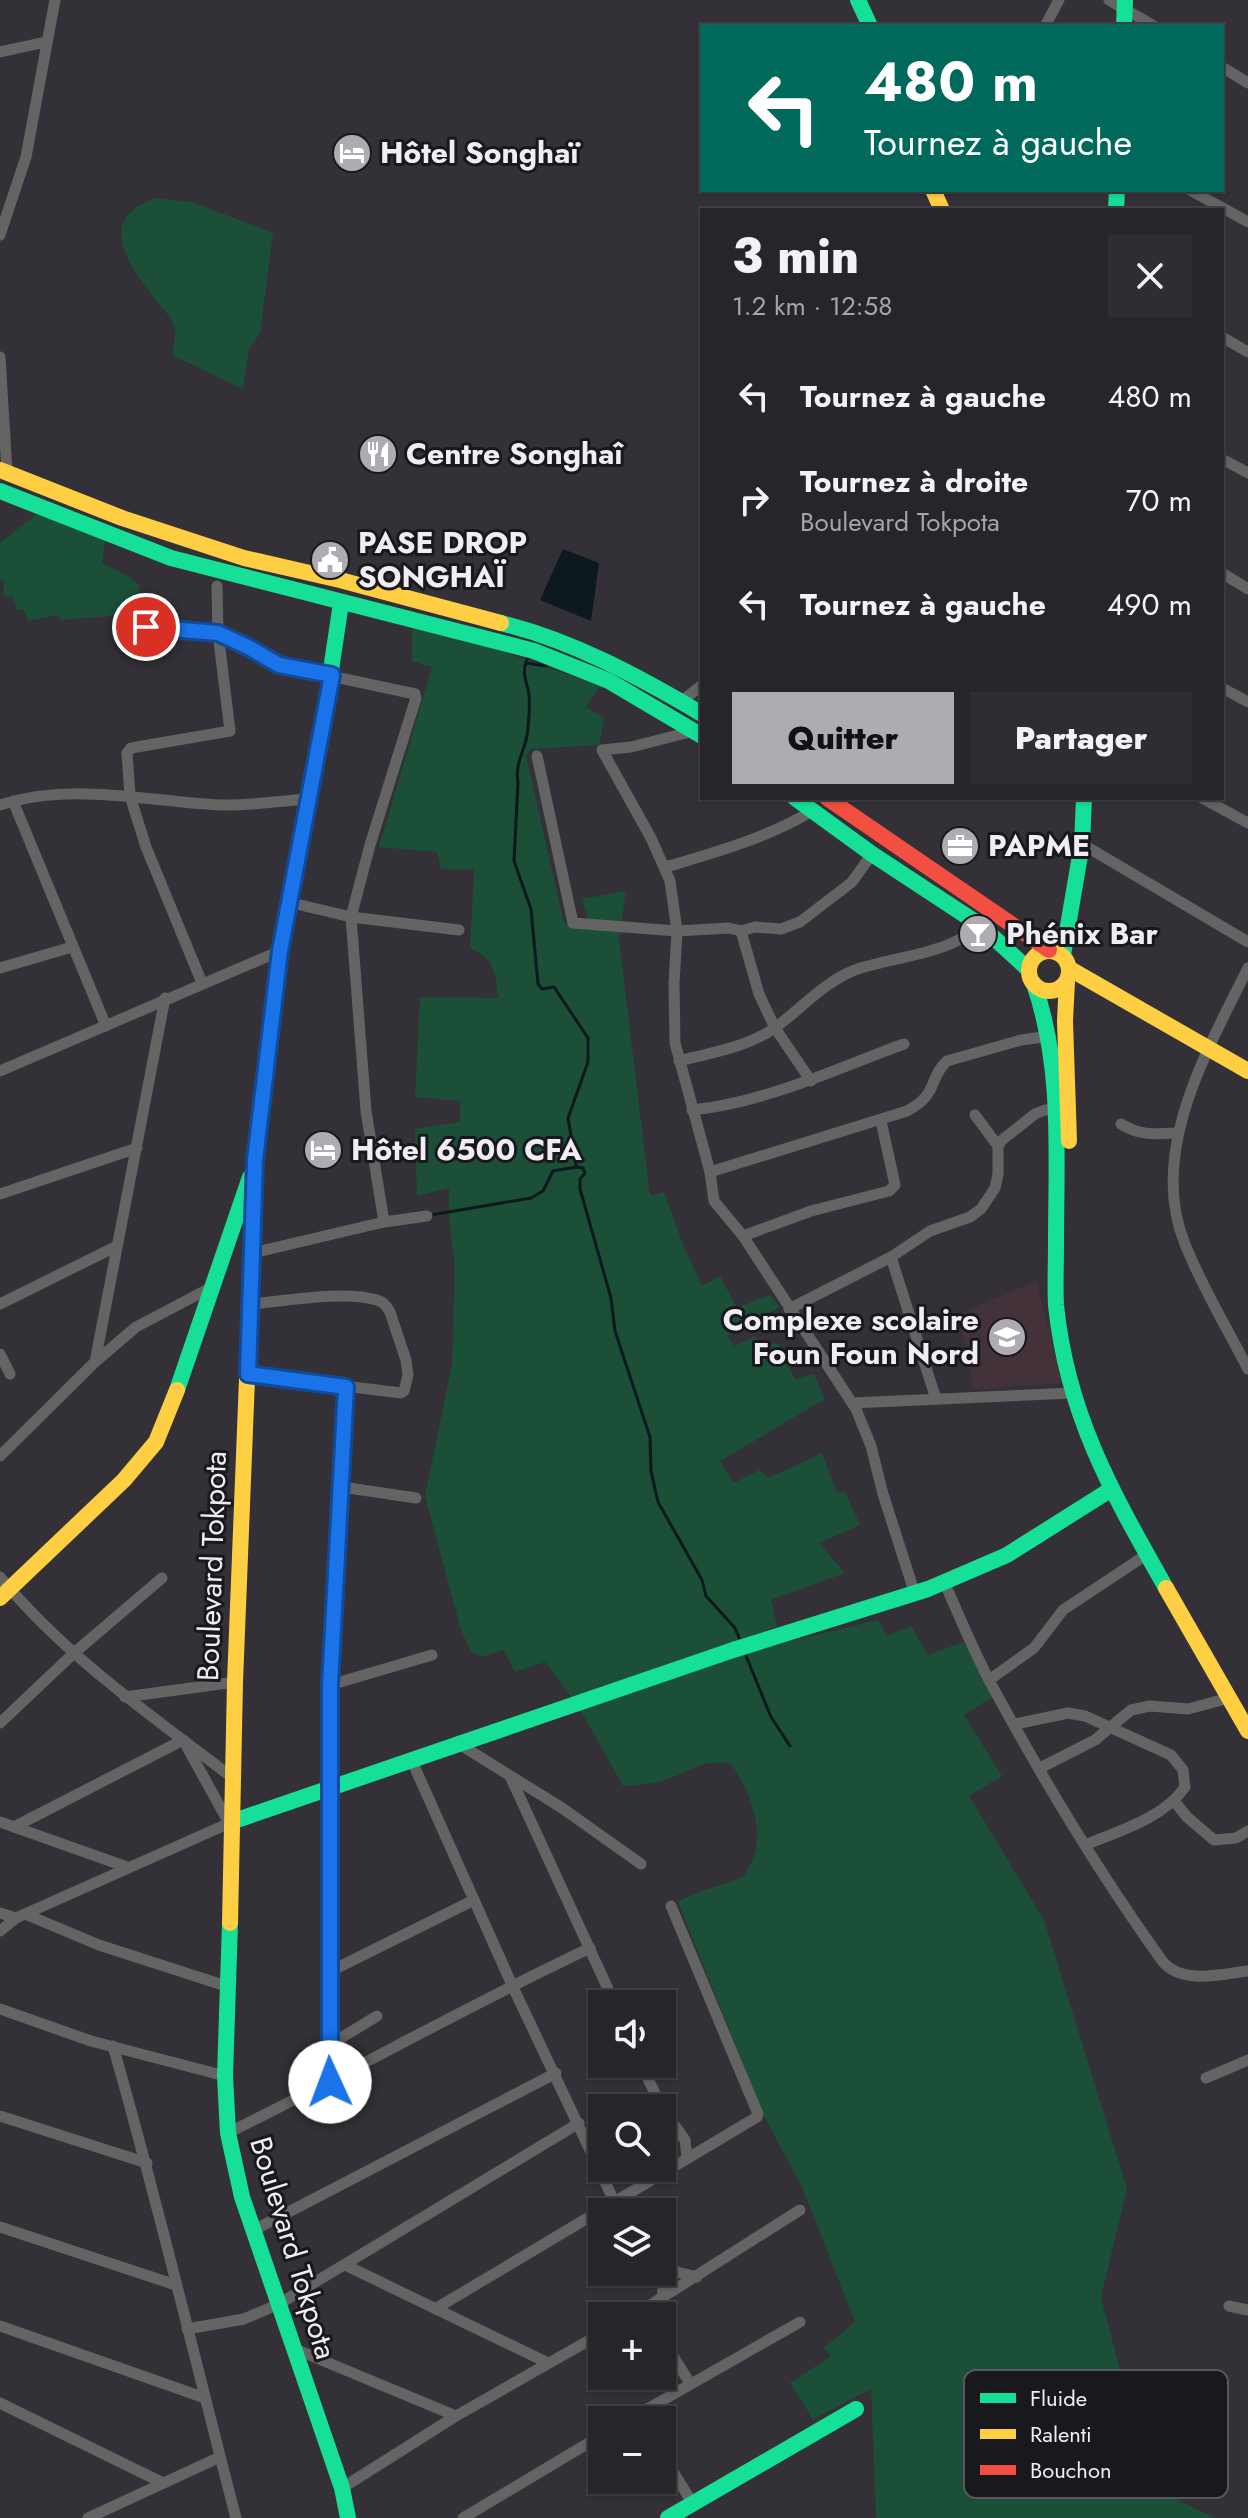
<!DOCTYPE html>
<html lang="fr">
<meta charset="utf-8">
<style>
body{margin:0;font-family:Jost,sans-serif;background:#2e2d31;color:#f1f3f6;height:100vh;display:flex;flex-direction:column;font-size:30px;white-space:nowrap}
*{box-sizing:border-box;margin:0}
p{font-size:26px;color:#a4a5a8}
.icon{flex:none;width:44px;height:44px;fill:none;stroke:currentColor;stroke-width:2;stroke-linecap:round;stroke-linejoin:round}
.map{position:relative;flex:1;overflow:hidden}
.sheet{position:absolute;left:700px;top:208px;width:524px;height:592px;display:flex;flex-direction:column;background:#262529;border-radius:0px;box-shadow:0 2px 6px #0004,0 0 0 2px #424246}
.sheet>*{flex:none}
.top-card{position:absolute;left:700px;top:24px;width:524px;height:168px;border-radius:0px;box-shadow:0 2px 6px #0004,0 0 0 2px #424246;background:#00695c;color:#fff;overflow:hidden}
.controls{position:absolute;left:588px;top:1990px;display:grid;gap:16px}
.controls a{display:grid;place-items:center;width:88px;height:88px;border-radius:0px;background:#262529;box-shadow:0 2px 6px #0004,0 0 0 2px #424246;font-size:40px}
.pin{position:absolute;display:grid;place-items:center;width:68px;height:68px;color:#fff;margin:-34px;border:4px solid #fff;border-radius:50%;box-shadow:0 2px 8px #0007}
.me{position:absolute;width:88px;margin:-44px;rotate:358deg;stroke-linejoin:round;filter:drop-shadow(0 0 6px #0008)}
.turn{display:flex;align-items:center;gap:28px;height:168px;padding:0 32px;font-size:36px}
.turn .icon{width:104px;height:104px;stroke-width:2.5}
.turn b{display:block;font-size:56px;line-height:68px}
.round{display:grid;place-items:center;flex:none;width:84px;height:84px;border-radius:0px;background:#2e2d31}
.overview{display:flex;align-items:center;justify-content:space-between;height:136px;padding:0 32px}
h1{font-size:48px;font-weight:800;line-height:60px}
.primary-button{display:flex;gap:16px;margin-top:auto;padding:16px 32px}
.primary-button a{flex:1;height:92px;border-radius:0px;background:#aeacb2;color:#111;font-size:32px;font-weight:800;line-height:92px;text-align:center}
.primary-button a+a{background:#2e2d31;color:#f1f3f6}
ul{padding:0;list-style:none}
li{display:flex;align-items:center;gap:24px;height:104px;padding:0 32px}
li div{flex:1}
li b{display:block;font-size:30px}
li em{font-style:normal}
.map>svg:first-child{display:block}
.education{fill:#43323a}
.green{fill:#1c4f38}
.water{fill:#0c191e}
.lines{fill:none;stroke-linecap:round;stroke-linejoin:round}
.stream{stroke:#0c191e;stroke-width:3}
.street{stroke:#656464;stroke-width:11}
.fast{stroke:#16e098;stroke-width:16}
.slow{stroke:#ffcf43;stroke-width:16}
.jam{stroke:#f24e42;stroke-width:16}
.route-casing{stroke:#114b97;stroke-width:20}
.route{stroke:#1a73e8;stroke-width:14}
.labels{text-anchor:middle;stroke-width:6;stroke-linejoin:round;paint-order:stroke}
.poi-label{font-size:30px;font-weight:bold;fill:#f0eef4;stroke:#19181c;text-anchor:start}
.street-label{font-size:30px;fill:#f0eef4;stroke:#19181c}
.key{fill:#19181c;stroke:#5a585d;stroke-width:2}
.key-label{font-size:22px;fill:#f0eef4}
</style>
<div class="map">
<svg width="1248" height="2518" viewBox="0 0 1248 2518">
<rect width="100%" height="100%" fill="#333137"/>
<polygon class="education" points="1036,1281 1063,1383 972,1390 970,1360 957,1315"/>
<g class="green">
<path d="M156,198L192,202L273,233L260,333L249,349L243,389L172,355C174,345 177,335 174,325C171,316 161,307 156,300C128,264 94,219 156,198Z"/>
<polygon points="37,514 106,534 102,563 131,578 140,586 137,614 61,620 58,615 28,621 24,610 17,610 13,597 3,595 4,581 0,579 0,543"/>
<path d="M412,619L600,686L586,707L604,718L599,745L531,749L526,756L564,923L591,931L582,899L626,891L619,939L650,1196L664,1192L684,1247L702,1286L720,1276L737,1308L770,1295L780,1307L727,1335L735,1346L755,1336L762,1346L778,1343L795,1379L814,1374L825,1399L720,1461L734,1483L760,1470L769,1478L822,1453L837,1493L845,1491L860,1525L819,1543L845,1573L771,1600L777,1626L766,1630L770,1646L878,1620L887,1636L911,1626L928,1655L964,1642L992,1697L964,1715L1002,1776L969,1796L1044,1920L1127,2189L1101,2297L1150,2486L1214,2518H876L871,2389L813,2419L790,2383L831,2356L824,2348L855,2322L802,2187L764,2116L678,1902C699,1889 722,1887 744,1876C749,1867 755,1857 756,1847C761,1820 747,1785 731,1764C701,1758 689,1773 662,1781C650,1785 635,1784 623,1786L579,1707L545,1662L515,1672L504,1650L481,1657L471,1652L461,1630L425,1496L452,1364L455,1268L449,1217V1188L417,1196L415,1129L460,1122V1101L415,1097L420,997L498,998C495,972 496,960 470,948L474,870L441,869L437,852L379,847L432,667L412,661Z"/>
</g>
<polygon class="water" points="563,549 599,563 591,621 540,600"/>
<g class="lines">
<g class="stream">
<path d="M527,659C521,674 527,681 529,695C530,706 529,717 528,727C528,747 514,761 518,782L514,861L531,909L538,984L542,989L554,987L588,1038V1062L568,1118L576,1165"/>
<polyline points="526,663 546,666"/>
<polyline points="431,1215 531,1198 543,1191 553,1171 577,1167 583,1168 585,1173 580,1179 580,1189 611,1298 615,1331 650,1437 651,1471 658,1502 702,1580 706,1596 735,1628 740,1640"/>
<polyline points="744,1651 771,1717 790,1746"/>
</g>
<g class="street">
<polyline points="1109,0 1154,26"/>
<polyline points="1045,26 1059,0"/>
<polyline points="0,52 46,42"/>
<polyline points="1222,67 1248,83"/>
<polyline points="1190,190 1248,222"/>
<polyline points="0,235 26,157 55,0"/>
<polyline points="1222,337 1248,352"/>
<polyline points="0,357 7,472"/>
<polyline points="1222,459 1248,473"/>
<polyline points="1222,573 1248,589"/>
<polyline points="122,625 218,633 250,648 279,665 415,694 416,698 370,845 351,917 366,1111 384,1222"/>
<polyline points="1222,688 1248,702"/>
<polyline points="682,701 702,685"/>
<polyline points="694,731 631,747 602,750 651,838 670,881 677,931 674,984 675,1043 710,1172 714,1201 743,1236 856,1409 871,1446 883,1494 915,1594"/>
<polyline points="537,756 573,923 677,931 729,928 741,931 759,994 775,1028 811,1081"/>
<polyline points="1202,798 1248,823"/>
<polyline points="13,801 106,1026"/>
<path d="M0,805C72,781 148,802 221,805C249,806 279,801 307,799"/>
<polyline points="1082,844 1248,942"/>
<path d="M666,867C716,852 767,838 812,811"/>
<polyline points="288,902 351,917 459,930"/>
<polyline points="741,931 755,927 781,929 800,922 852,882 872,854"/>
<polyline points="0,968 72,947"/>
<path d="M1248,968C1208,1049 1147,1152 1185,1244C1202,1287 1227,1328 1248,1369"/>
<polyline points="202,983 146,847 130,796 127,753 131,748 230,731 218,633 217,586"/>
<path d="M679,1061C710,1053 749,1047 776,1027C802,1008 824,982 855,970C895,956 949,955 980,925"/>
<polyline points="0,1071 280,951"/>
<path d="M692,1110C767,1102 835,1069 904,1044"/>
<polyline points="975,1115 998,1146"/>
<path d="M1121,1124C1140,1136 1155,1134 1178,1133"/>
<path d="M710,1172L907,1111C940,1093 927,1080 947,1061L1021,1040L1050,1036"/>
<polyline points="0,1194 137,1148"/>
<polyline points="743,1236 811,1211 889,1191 895,1185 881,1121"/>
<polyline points="252,1253 384,1222 427,1216"/>
<polyline points="891,1257 936,1399"/>
<polyline points="0,1304 117,1246"/>
<polyline points="789,1309 891,1257 930,1231 970,1217 981,1209 995,1188 998,1174 998,1146 1002,1140 1035,1114 1045,1110 1056,1110"/>
<polyline points="0,1354 10,1374"/>
<polyline points="95,1362 165,998"/>
<path d="M248,1374L401,1393L404,1391L408,1375L406,1360L390,1312C387,1306 384,1302 377,1300C345,1290 285,1301 251,1304"/>
<polyline points="852,1403 1073,1393"/>
<polyline points="0,1456 95,1362 136,1327 212,1287"/>
<polyline points="342,1487 416,1498"/>
<path d="M0,1577C66,1657 152,1716 233,1778"/>
<path d="M944,1582C959,1615 973,1650 990,1682C1042,1778 1099,1873 1163,1962C1183,1985 1221,1974 1248,1971"/>
<polyline points="989,1680 1034,1648 1063,1610 1146,1555"/>
<polyline points="330,1685 432,1655"/>
<polyline points="125,1697 235,1682"/>
<polyline points="0,1723 74,1653 162,1578"/>
<path d="M1015,1724L1068,1713L1085,1716L1171,1755L1183,1770L1185,1787C1164,1818 1119,1831 1085,1845"/>
<polyline points="456,1742 562,1808 641,1864"/>
<polyline points="187,1747 229,1823"/>
<polyline points="411,1759 512,1985 615,2203"/>
<polyline points="1040,1768 1095,1740 1131,1710 1150,1706 1188,1709 1229,1698"/>
<polyline points="510,1776 615,2004"/>
<polyline points="1175,1802 1187,1817 1214,1840 1236,1838 1248,1831"/>
<polyline points="0,1822 127,1867"/>
<polyline points="14,1827 183,1740"/>
<polyline points="0,1913 16,1918"/>
<polyline points="25,1914 99,1945 226,1986"/>
<polyline points="0,1931 16,1918 234,1821"/>
<polyline points="331,1971 474,1900"/>
<polyline points="0,2009 91,2041 225,2076"/>
<path d="M113,2046C158,2202 195,2361 236,2518"/>
<polyline points="328,2046 377,2016"/>
<polyline points="641,2064 662,2108 685,2140 687,2158"/>
<polyline points="1206,2078 1248,2060"/>
<polyline points="330,2082 330,1685 346,1387"/>
<polyline points="0,2116 147,2163"/>
<path d="M228,2133C349,2073 467,2006 590,1948"/>
<polyline points="621,2199 630,2212"/>
<polyline points="0,2227 176,2285"/>
<polyline points="252,2231 556,2073"/>
<polyline points="662,2261 677,2272 697,2277"/>
<polyline points="345,2265 548,2363"/>
<polyline points="662,2299 665,2265"/>
<polyline points="1229,2306 1248,2310"/>
<polyline points="435,2309 757,2117 758,2114 671,1906"/>
<polyline points="633,2316 800,2210"/>
<polyline points="0,2326 205,2398"/>
<polyline points="187,2329 244,2319 279,2304 579,2123"/>
<polyline points="662,2339 690,2383"/>
<polyline points="295,2349 456,2416"/>
<polyline points="0,2403 163,2483"/>
<polyline points="628,2420 800,2322"/>
<polyline points="662,2454 693,2504"/>
<polyline points="342,2488 456,2416 602,2333"/>
<polyline points="88,2518 220,2457"/>
<polyline points="463,2518 602,2435"/>
</g>
<g class="fast">
<polyline points="858,0 870,26"/>
<polyline points="1124,26 1125,0"/>
<polyline points="1116,210 1117,190"/>
<polyline points="0,491 171,558 534,651 609,681 702,736"/>
<path d="M501,623C573,641 638,676 702,714"/>
<polyline points="795,798 872,854 980,925 1029,970"/>
<polyline points="1063,955 1082,844 1084,798"/>
<path d="M1034,984C1063,1068 1056,1156 1056,1244C1056,1264 1055,1285 1056,1305C1067,1415 1113,1494 1166,1588"/>
<polyline points="247,1379 255,1160 283,929 323,723 341,603"/>
<polyline points="177,1390 250,1177"/>
<polyline points="234,1821 733,1650 928,1589 1007,1555 1110,1490"/>
<polyline points="230,1923 225,2076 228,2133 242,2197 342,2488 348,2518"/>
<polyline points="668,2518 856,2409"/>
</g>
<g class="slow">
<polyline points="933,190 942,210"/>
<polyline points="0,470 122,518 244,558 340,580 501,623"/>
<circle cx="1049" cy="971" r="20"/>
<polyline points="1070,969 1248,1071"/>
<polyline points="1067,981 1065,1021 1069,1141"/>
<polyline points="1166,1588 1248,1731"/>
<polyline points="0,1598 124,1480 156,1442 177,1390"/>
<polyline points="230,1923 235,1682 247,1379"/>
</g>
<polyline class="jam" points="827,798 1049,950"/>
</g>
<g class="lines">
<g class="route-casing">
<polyline id="route" points="146,627 218,633 250,648 279,665 332,675 280,951 255,1160 248,1374 346,1387 330,1685 330,2082"/>
</g>
<use href="#route" class="route"/>
</g>
<defs>
<g id="hotel-disc" transform="scale(2)"><circle r="9.5" fill="#aeacb2" stroke="#19181c"/><path d="M-6-4.5h1.5V1H6V5H4.5V3h-9V5H-6ZM-4 0a1.8 1.8 0 1 1 3.6 0ZM.5 0V-2.5h3Q6-2.5 6 0Z" fill="#fff"/></g>
<g id="restaurant-disc" transform="scale(2)"><circle r="9.5" fill="#aeacb2" stroke="#19181c"/><path d="M-5-6h1v4h1v-4h1v4h1v-4h1v5L-1.5 .5V6h-2V.5L-5-1ZM5-6V6H3V1.5H1.5Q1.5-4 5-6Z" fill="#fff"/></g>
<g id="civic-disc" transform="scale(2)"><circle r="9.5" fill="#aeacb2" stroke="#19181c"/><path d="M-.6-6.5H3V-4.5H.6V-3L4-1V1h2V6H-6V1h2V-1L-.6-3ZM-1.2 2.5V6h2.4V2.5Z" fill="#fff"/></g>
<g id="office-disc" transform="scale(2)"><circle r="9.5" fill="#aeacb2" stroke="#19181c"/><path d="M-6-3h4V-5.5h4V-3h4V5H-6ZM-1-4.5V-3h2v-1.5ZM-6 0V1H6V0Z" fill="#fff"/></g>
<g id="bar-disc" transform="scale(2)"><circle r="9.5" fill="#aeacb2" stroke="#19181c"/><path d="M-6-5H6L.8 .8V4.5H3.5V6h-7V4.5H-.8V.8Z" fill="#fff"/></g>
<g id="school-disc" transform="scale(2)"><circle r="9.5" fill="#aeacb2" stroke="#19181c"/><path d="M0-5L7-2L0 1L-7-2ZM-4 1L0 2.5L4 1V4Q0 6-4 4Z" fill="#fff"/></g>
</defs>
<g fill-rule="evenodd">
<use href="#hotel-disc" x="352" y="153"/>
<use href="#restaurant-disc" x="378" y="454"/>
<use href="#civic-disc" x="330" y="560"/>
<use href="#office-disc" x="960" y="846"/>
<use href="#bar-disc" x="978" y="934"/>
<use href="#hotel-disc" x="323" y="1150"/>
<use href="#school-disc" x="1007" y="1337"/>
</g>
<g class="labels">
<g class="poi-label">
<text x="380" y="163">Hôtel Songhaï</text>
<text x="406" y="464">Centre Songhaî</text>
<text x="358" y="553">PASE DROP<tspan x="358" dy="34">SONGHAÏ</tspan></text>
<text x="988" y="856">PAPME</text>
<text x="1006" y="944">Phénix Bar</text>
<text x="351" y="1160">Hôtel 6500 CFA</text>
<text x="979" y="1330" text-anchor="end">Complexe scolaire<tspan x="979" dy="34">Foun Foun Nord</tspan></text>
</g>
<g class="street-label">
<text transform="translate(212 1566) rotate(-88)" y="10">Boulevard Tokpota</text>
<text transform="translate(293 2248) rotate(73)" y="10">Boulevard Tokpota</text>
</g>
</g>
<rect x="964" y="2370" width="264" height="128" rx="12" class="key"/>
<rect x="980" y="2393" width="36" height="10" fill="#16e098"/>
<rect x="980" y="2429" width="36" height="10" fill="#ffcf43"/>
<rect x="980" y="2465" width="36" height="10" fill="#f24e42"/>
<g class="key-label">
<text x="1030" y="2406">Fluide</text>
<text x="1030" y="2442">Ralenti</text>
<text x="1030" y="2478">Bouchon</text>
</g>
</svg>
<div class="controls">
<a><svg class="icon" aria-label="sound" viewBox="0 0 24 24"><path d="M4 9h4l5-4v14l-5-4H4zM17 9q2 3 0 6"/></svg></a>
<a><svg class="icon" aria-label="search" viewBox="0 0 24 24"><circle cx="10" cy="10" r="6"/><path d="M15 15l6 6"/></svg></a>
<a><svg class="icon" aria-label="layers" viewBox="0 0 24 24"><path d="M12 4l9 5-9 5-9-5zM3 14l9 5 9-5"/></svg></a>
<a>+</a>
<a>−</a>
</div>
<div class="pin" style="left:146px;top:627px;background:#d93025"><svg class="icon" aria-label="arrive" viewBox="0 0 24 24"><path d="M6 21V4h12l-3 4 3 4H6"/></svg></div>
<svg class="me" style="left:330px;top:2082px" viewBox="-20 -20 40 40"><circle r="19" fill="#fff"/><path d="M0-13L10 11 0 6-10 11z" fill="#1a73e8"/></svg>
<div class="top-card">
<div class="turn"><svg class="icon" aria-label="left" viewBox="0 0 24 24"><path d="M17 20v-9H6M10 6l-5 5 5 5"/></svg><div><b>480 m</b>Tournez à gauche</div></div>
</div>
<section class="sheet">
<div class="overview"><div><h1>3 min</h1><p>1.2 km · 12:58</p></div><a class="round"><svg class="icon" aria-label="close" viewBox="0 0 24 24"><path d="M6 6l12 12M18 6L6 18"/></svg></a></div>
<ul>
<li><svg class="icon" aria-label="left" viewBox="0 0 24 24"><path d="M17 20v-9H6M10 6l-5 5 5 5"/></svg><div><b>Tournez à gauche</b></div><em>480 m</em></li>
<li><svg class="icon" aria-label="right" viewBox="0 0 24 24"><path d="M7 20v-9h11M14 6l5 5-5 5"/></svg><div><b>Tournez à droite</b><p>Boulevard Tokpota</p></div><em>70 m</em></li>
<li><svg class="icon" aria-label="left" viewBox="0 0 24 24"><path d="M17 20v-9H6M10 6l-5 5 5 5"/></svg><div><b>Tournez à gauche</b></div><em>490 m</em></li>
</ul>
<div class="primary-button"><a>Quitter</a><a>Partager</a></div>
</section>
</div>
